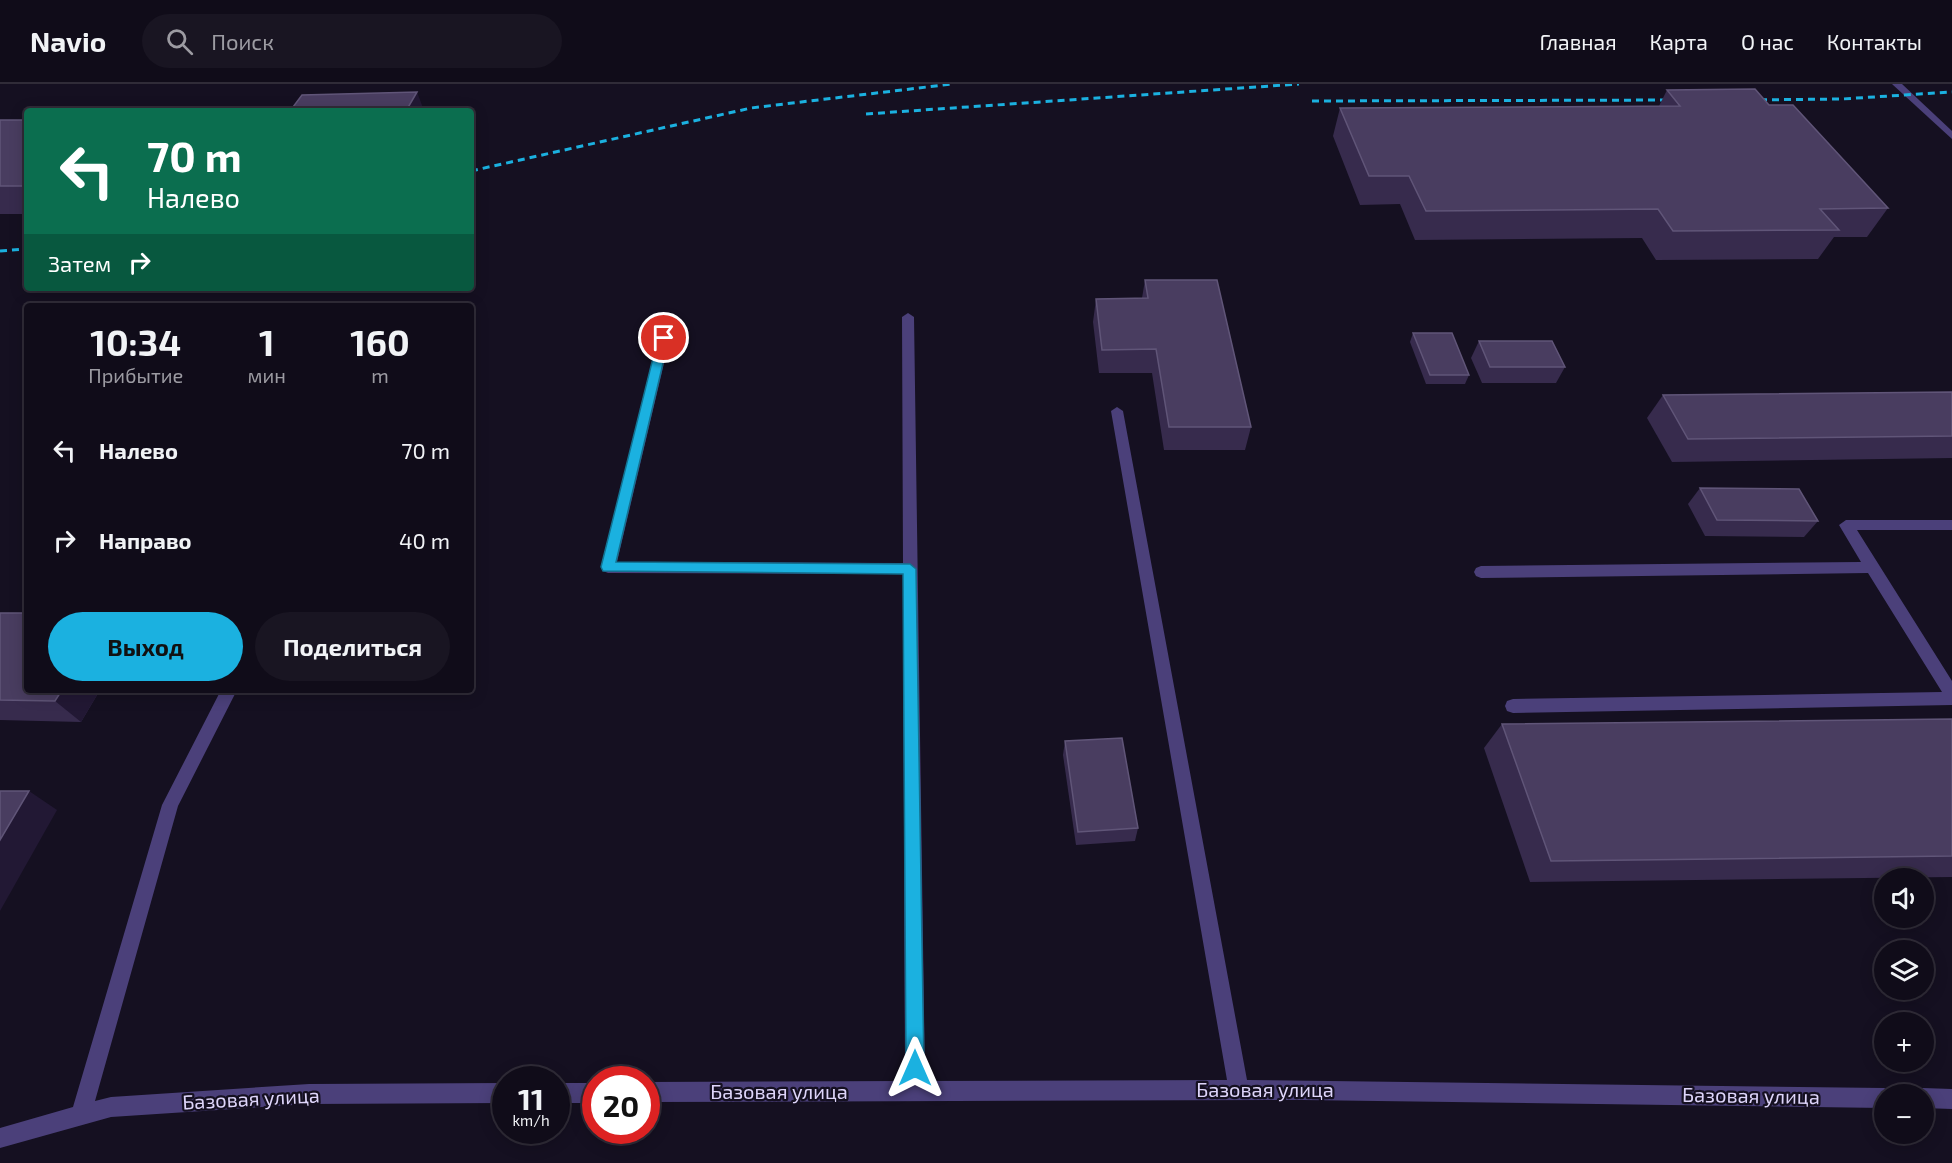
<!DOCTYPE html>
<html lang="ru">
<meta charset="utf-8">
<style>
body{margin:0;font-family:"Exo 2",sans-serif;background:#191522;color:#f1f3f6;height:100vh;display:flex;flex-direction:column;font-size:22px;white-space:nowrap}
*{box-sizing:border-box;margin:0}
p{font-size:20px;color:#9c9ba2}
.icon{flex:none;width:33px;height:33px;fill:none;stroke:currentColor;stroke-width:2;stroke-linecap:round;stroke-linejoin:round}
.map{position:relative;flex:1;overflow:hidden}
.details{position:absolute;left:24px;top:219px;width:450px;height:390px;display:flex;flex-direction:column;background:#100c19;border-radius:6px;box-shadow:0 3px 15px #0003,0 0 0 2px #302c38}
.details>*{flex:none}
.top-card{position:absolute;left:24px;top:24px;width:450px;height:183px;border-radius:6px;box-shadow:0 3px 15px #0003,0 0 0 2px #302c38;background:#0b6e4f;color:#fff;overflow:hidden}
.controls{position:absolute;left:1874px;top:784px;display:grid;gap:12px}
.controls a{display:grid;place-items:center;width:60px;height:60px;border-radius:50%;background:#100c19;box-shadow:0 3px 15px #0003,0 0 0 2px #302c38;font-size:30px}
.speed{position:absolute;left:492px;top:982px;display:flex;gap:12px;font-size:30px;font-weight:700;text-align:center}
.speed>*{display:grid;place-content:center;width:78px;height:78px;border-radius:50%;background:#100c19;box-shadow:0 3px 15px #0003,0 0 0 2px #302c38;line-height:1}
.speed small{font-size:15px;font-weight:400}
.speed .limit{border:9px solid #d22;background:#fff;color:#111}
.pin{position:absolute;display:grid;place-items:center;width:51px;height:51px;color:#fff;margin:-26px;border:3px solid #fff;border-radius:50%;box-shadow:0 2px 6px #0007}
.me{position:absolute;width:66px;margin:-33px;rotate:0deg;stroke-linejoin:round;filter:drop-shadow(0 0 4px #0008)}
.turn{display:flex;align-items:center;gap:21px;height:126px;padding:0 24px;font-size:27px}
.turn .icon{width:78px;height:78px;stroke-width:2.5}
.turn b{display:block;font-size:42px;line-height:51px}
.then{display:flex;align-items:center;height:57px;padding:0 24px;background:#0003;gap:12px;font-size:22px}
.eta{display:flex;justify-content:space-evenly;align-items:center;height:102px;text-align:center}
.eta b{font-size:36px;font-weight:700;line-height:42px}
.button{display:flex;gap:12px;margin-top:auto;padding:12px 24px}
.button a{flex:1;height:69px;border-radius:36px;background:#1bb1e0;color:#111;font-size:24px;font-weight:700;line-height:69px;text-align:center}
.button a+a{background:#191522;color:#f1f3f6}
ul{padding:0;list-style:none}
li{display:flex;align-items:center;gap:18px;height:90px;padding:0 24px}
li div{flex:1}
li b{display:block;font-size:22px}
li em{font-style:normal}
header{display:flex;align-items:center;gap:36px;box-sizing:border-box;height:84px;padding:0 30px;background:#100c19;border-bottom:2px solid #302c38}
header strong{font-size:28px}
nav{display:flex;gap:33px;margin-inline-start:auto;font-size:21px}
.search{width:420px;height:54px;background:#191522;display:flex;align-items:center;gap:15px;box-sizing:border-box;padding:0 21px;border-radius:33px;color:#9c9ba2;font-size:22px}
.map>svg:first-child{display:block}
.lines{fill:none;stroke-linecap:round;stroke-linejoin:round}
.minor{fill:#4b407a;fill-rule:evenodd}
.rail{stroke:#1bb1e0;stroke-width:3;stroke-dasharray:7 5;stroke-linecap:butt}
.wall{fill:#372b4d}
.shaded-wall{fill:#221834}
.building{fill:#493d60;stroke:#605578;stroke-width:1.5}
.route{fill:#1bb1e0;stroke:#127392;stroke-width:1.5}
.labels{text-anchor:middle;stroke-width:4.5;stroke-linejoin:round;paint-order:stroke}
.near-street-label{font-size:20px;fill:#ded5fa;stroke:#151021}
</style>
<header>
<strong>Navio</strong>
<div class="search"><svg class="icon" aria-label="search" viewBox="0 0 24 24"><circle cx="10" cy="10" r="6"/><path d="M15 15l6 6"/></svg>Поиск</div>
<nav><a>Главная</a><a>Карта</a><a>О нас</a><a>Контакты</a></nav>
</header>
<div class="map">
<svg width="1952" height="1079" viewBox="0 0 1952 1079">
<rect width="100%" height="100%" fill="#151021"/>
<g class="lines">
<g class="minor">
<polygon points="1892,0 1902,0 1952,47 1952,55"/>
<polygon points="908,229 914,233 925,997 1227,996 1111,327 1117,323 1123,327 1247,996 1884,1004 1891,1007 1893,1011 1884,1011 1884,1024 1303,1016 646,1018 646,998 905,997 903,490 608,489 603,487 601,483 658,254 664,250 670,254 617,478 903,479 902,233"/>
<polygon points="1846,436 1952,436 1952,446 1857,446 1952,597 1952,621 1513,629 1507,627 1505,622 1507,617 1513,615 1942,608 1868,489 1481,494 1476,492 1474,488 1476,484 1481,482 1861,478 1839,441"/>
<polygon points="221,606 237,606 178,722 95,1017 111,1013 309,1000 506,999 506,1019 309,1020 111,1033 0,1064 0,1044 73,1023 162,721"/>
<rect x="556" y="999" width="40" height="20"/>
<polygon points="1923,1004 1952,1005 1952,1025 1923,1024 1923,1011 1914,1011 1916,1007"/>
</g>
<g class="rail">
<polyline points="1748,16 1842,15 1952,8"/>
<polyline points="1312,17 1679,16"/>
<polyline points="866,30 1299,0"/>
<polyline points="471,87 751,24 952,0"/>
<polyline points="0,167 27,165"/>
</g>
</g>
<g class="wall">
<polygon points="1667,6 1769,21 1888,124 1867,153 1834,153 1818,175 1656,176 1642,154 1415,156 1400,120 1360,121 1333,52 1340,24 1659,22"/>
<rect x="0" y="36" width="27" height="94"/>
<polygon points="1145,196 1251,343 1245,366 1164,366 1152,289 1099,289 1093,238 1096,215 1142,214"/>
<polygon points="1413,249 1469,291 1465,300 1426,300 1410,258"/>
<polygon points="1479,257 1565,283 1556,299 1482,299 1471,274"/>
<polygon points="1952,308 1952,374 1672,378 1647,334 1663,311"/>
<polygon points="1700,404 1818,437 1804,453 1705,452 1688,420"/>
<polygon points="0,529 27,606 100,606 81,638 0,636"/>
<polygon points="1952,635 1952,793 1530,798 1484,664 1502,640"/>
<polygon points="1065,657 1138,744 1135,757 1076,761 1063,671"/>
</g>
<g class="shaded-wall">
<polygon points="417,8 423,24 422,27 406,27"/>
<polygon points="62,606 100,606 81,638 55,617"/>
<polygon points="29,707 57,726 0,827 0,756"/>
</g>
<g class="building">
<polygon points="1755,5 1769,21 1793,21 1888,124 1820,125 1839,146 1673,147 1658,125 1426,127 1409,92 1369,92 1340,24 1680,22 1667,6"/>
<polygon points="417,8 406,27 290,27 302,11"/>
<rect x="0" y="36" width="27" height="66"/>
<polygon points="1145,196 1217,196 1251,343 1169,343 1156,265 1102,266 1096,215 1148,214"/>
<polygon points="1413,249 1452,249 1469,291 1430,291"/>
<polygon points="1479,257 1552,257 1565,283 1490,283"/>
<polygon points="1952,308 1952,352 1688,355 1663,311"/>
<polygon points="1700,404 1799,405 1818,437 1717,436"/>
<polygon points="0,529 27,529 27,606 62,606 55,617 0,616"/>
<polygon points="1952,635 1952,772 1551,777 1502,640"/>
<polygon points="1122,654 1138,744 1078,748 1065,657"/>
<polygon points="0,707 29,707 0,756"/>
</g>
<polygon class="route" points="664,250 669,254 616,478 910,480 916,485 924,984 921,990 915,992 909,990 906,984 903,490 603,487 601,483 658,254"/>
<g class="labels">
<g class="near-street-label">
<text x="1265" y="1013">Базовая улица</text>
<text x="779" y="1015">Базовая улица</text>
<text transform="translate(1751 1012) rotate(1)" y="7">Базовая улица</text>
<text transform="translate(251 1015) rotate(-3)" y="7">Базовая улица</text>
</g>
</g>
</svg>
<div class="controls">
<a><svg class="icon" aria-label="sound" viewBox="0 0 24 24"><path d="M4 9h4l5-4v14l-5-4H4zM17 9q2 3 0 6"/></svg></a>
<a><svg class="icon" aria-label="layers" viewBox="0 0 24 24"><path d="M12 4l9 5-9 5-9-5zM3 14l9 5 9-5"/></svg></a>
<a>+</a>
<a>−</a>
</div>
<div class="speed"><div>11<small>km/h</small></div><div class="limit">20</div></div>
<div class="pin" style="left:664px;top:254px;background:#d93025"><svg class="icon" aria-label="arrive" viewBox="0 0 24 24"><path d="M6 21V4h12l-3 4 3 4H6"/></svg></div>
<svg class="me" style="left:915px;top:984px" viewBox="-20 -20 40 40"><path d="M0-17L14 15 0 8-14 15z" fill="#1bb1e0" stroke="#fff" stroke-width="4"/></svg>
<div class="top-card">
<div class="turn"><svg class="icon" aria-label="left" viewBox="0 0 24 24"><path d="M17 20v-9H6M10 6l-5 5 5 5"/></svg><div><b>70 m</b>Налево</div></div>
<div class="then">Затем<svg class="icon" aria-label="right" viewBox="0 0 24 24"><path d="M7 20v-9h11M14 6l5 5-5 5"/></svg></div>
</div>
<section class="details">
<div class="eta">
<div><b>10:34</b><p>Прибытие</p></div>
<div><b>1</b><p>мин</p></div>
<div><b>160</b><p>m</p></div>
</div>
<ul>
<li><svg class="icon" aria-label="left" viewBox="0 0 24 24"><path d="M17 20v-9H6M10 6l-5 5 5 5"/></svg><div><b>Налево</b></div><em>70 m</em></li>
<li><svg class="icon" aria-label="right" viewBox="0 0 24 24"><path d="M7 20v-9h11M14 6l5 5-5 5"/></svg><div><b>Направо</b></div><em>40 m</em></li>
</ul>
<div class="button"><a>Выход</a><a>Поделиться</a></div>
</section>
</div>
